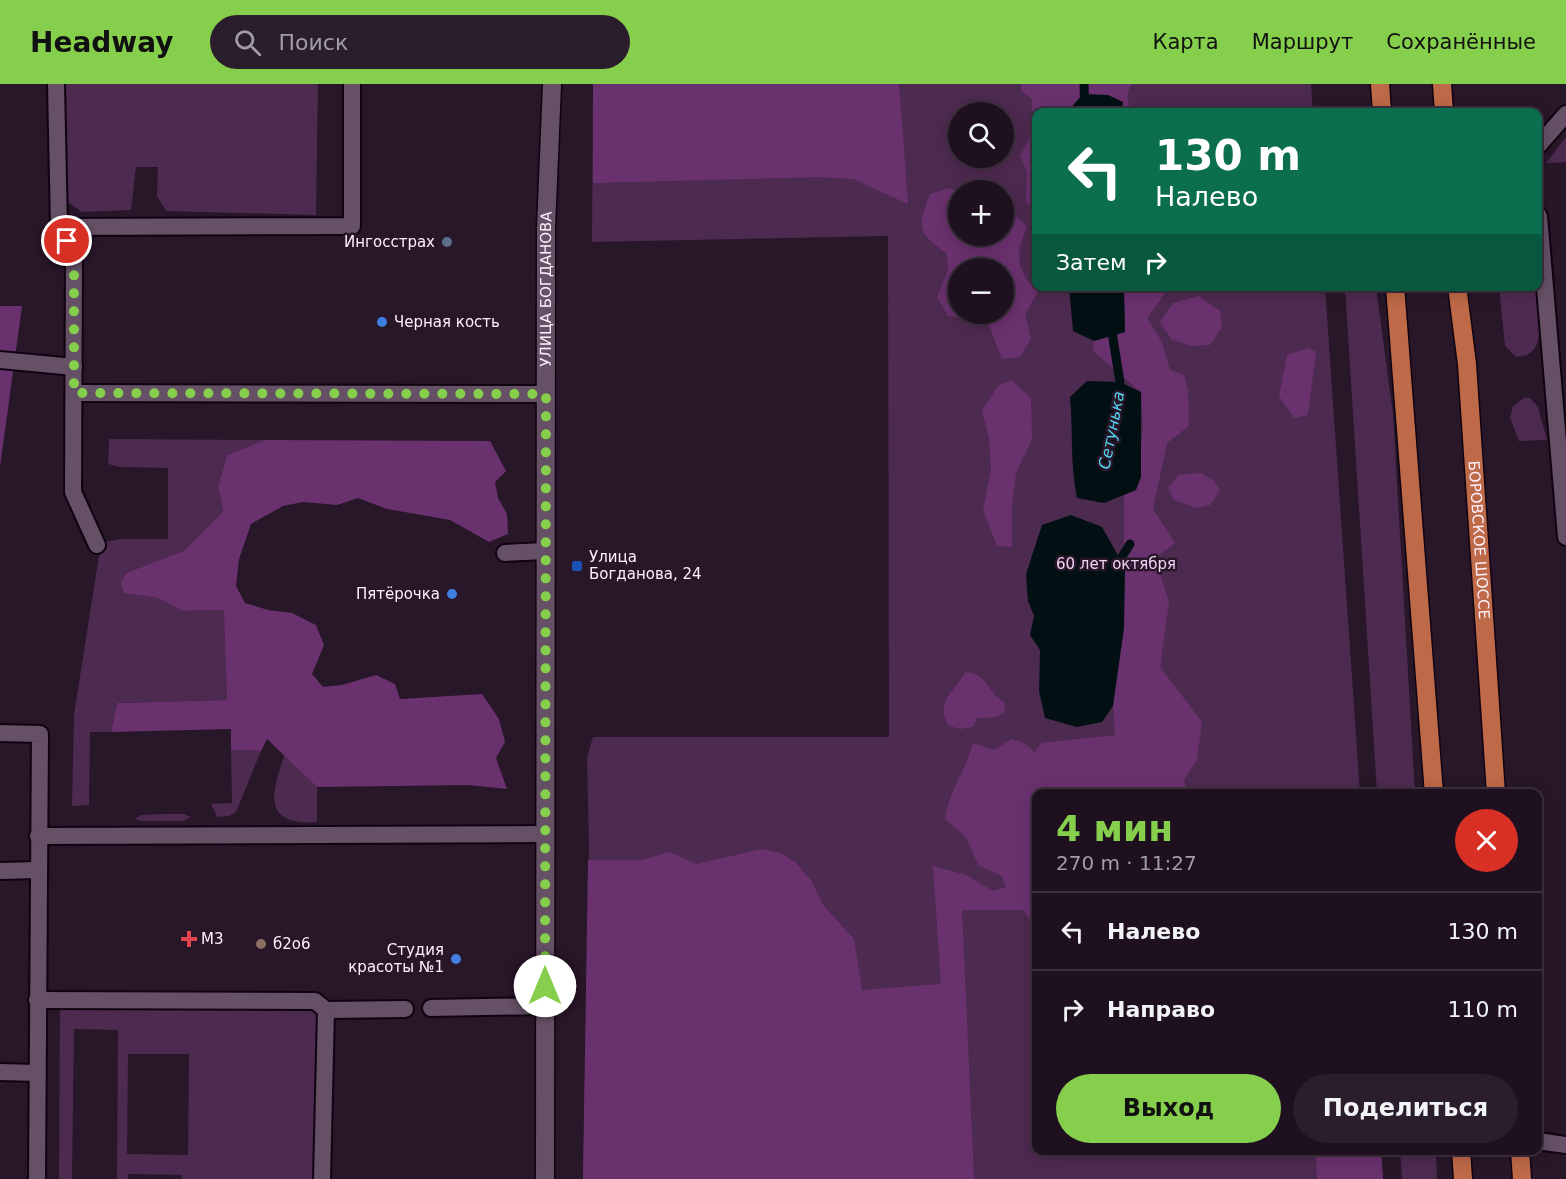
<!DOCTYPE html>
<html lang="ru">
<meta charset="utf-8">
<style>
body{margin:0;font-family:"DejaVu Sans",sans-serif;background:#2b1e2c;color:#f1f3f6;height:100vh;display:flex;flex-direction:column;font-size:22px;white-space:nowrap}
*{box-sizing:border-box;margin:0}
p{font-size:20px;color:#a19da4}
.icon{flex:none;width:33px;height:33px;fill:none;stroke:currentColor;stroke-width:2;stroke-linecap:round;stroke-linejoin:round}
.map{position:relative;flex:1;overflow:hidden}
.sheet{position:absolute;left:1032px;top:705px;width:510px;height:366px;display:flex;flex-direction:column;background:#1e101f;border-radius:12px;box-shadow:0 3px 15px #0003,0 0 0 2px #3c303d}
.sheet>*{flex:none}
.guide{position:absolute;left:1032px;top:24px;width:510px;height:183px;border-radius:12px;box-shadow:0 3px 15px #0003,0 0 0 2px #3c303d;background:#0b6e4f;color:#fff;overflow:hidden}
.controls{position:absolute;left:948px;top:18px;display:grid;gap:12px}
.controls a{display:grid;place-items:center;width:66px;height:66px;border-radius:50%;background:#1e101f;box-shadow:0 3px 15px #0003,0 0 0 2px #3c303d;font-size:30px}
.pin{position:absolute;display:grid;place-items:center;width:51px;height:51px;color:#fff;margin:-26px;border:3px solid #fff;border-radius:50%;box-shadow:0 2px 6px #0007}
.me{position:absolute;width:66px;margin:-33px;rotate:0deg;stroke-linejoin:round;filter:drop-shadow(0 0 4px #0008)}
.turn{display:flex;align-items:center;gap:21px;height:126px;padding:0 24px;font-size:27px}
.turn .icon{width:78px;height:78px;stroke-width:2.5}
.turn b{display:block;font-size:42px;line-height:51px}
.then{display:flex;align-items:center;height:57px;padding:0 24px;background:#0003;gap:12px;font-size:22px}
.round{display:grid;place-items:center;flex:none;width:63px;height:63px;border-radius:32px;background:#2b1e2c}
.head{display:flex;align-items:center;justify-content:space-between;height:102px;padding:0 24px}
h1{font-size:36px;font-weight:700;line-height:45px;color:#85cf4c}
.button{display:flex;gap:12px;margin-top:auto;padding:12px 24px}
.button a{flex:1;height:69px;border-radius:36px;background:#85cf4c;color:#111;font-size:24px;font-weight:700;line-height:69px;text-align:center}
.button a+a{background:#2b1e2c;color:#f1f3f6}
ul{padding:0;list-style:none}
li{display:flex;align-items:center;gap:18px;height:78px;padding:0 24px;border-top:2px solid #3c303d}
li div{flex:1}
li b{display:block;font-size:22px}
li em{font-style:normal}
header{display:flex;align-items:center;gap:36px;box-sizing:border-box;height:84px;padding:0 30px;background:#85cf4c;color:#111}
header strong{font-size:28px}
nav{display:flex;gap:33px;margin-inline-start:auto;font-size:21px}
.search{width:420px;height:54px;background:#2b1e2c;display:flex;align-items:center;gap:15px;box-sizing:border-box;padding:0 21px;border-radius:33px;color:#a19da4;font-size:22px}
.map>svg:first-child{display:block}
.green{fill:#4d2a50;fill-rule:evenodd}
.forest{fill:#6a316f;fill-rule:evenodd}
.water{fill:#021014}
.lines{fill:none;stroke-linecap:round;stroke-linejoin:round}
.stream{stroke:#021014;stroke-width:9}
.service-casing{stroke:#100311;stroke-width:20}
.tertiary-casing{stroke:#100311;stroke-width:21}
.primary-casing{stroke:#100311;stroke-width:21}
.service{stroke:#655066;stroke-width:16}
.tertiary{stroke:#655066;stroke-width:18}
.primary{stroke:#be6947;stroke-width:18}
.route{stroke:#85cf4c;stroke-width:10;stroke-dasharray:0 18}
.service-dot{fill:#5c6f8a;stroke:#281629;stroke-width:2}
.shop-dot{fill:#3f7fe0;stroke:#281629;stroke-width:2}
.transit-dot{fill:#1a4fb4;stroke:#281629;stroke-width:2}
.health-dot{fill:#e0444e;stroke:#281629;stroke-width:2}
.education-dot{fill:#8d6e63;stroke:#281629;stroke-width:2}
.labels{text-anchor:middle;stroke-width:5;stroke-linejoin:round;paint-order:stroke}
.poi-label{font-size:15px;fill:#fdf0fd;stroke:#281629;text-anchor:start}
.street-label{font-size:15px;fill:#fdf0fd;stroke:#281629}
.park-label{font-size:15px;fill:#f3d2f5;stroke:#281629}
.water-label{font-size:16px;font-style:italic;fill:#52d5f0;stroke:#281629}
</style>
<header>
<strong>Headway</strong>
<div class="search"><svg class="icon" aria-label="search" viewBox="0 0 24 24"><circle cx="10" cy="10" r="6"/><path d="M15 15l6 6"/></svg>Поиск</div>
<nav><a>Карта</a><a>Маршрут</a><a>Сохранённые</a></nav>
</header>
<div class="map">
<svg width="1566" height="1095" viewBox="0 0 1566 1095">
<rect width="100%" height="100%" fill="#281629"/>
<g class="green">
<polygon points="66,0 318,0 316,131 166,127 157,112 158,83 136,83 131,126 82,128 66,117"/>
<path d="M593,0H1311L1313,28H1036V202L1325,203L1360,709L1036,710V1066L1381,1067L1383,1095H583L589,765L587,673L593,653H889L888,152L592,158ZM958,28H1004V74H958ZM958,106H1004V152H958ZM958,184H1004V230H958Z"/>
<polygon points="1566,53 1566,78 1546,79"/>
<polygon points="1345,203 1376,203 1393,330 1415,709 1377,709"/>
<path d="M1499,203H1536C1537,226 1551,273 1516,273L1505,262Z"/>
<polygon points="1524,314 1530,314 1538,323 1547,356 1519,357 1510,334 1513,322"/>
<polygon points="109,355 264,356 227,371 218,402 223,427 185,466 126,489 124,509 158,514 183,527 225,526 227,616 117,619 111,648 90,648 89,721 72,722 74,630 101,459 120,455 168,455 168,384 120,383 108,380"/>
<polygon points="231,666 261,667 236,728 229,732 217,733 211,720 232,719"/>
<path d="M285,670L317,703V738C260,742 272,707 285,670Z"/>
<polygon points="162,730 184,730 191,733 183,737 141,737 135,735 141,731"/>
<path d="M60,916L205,917L326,926L322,1095H182V1091L128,1090V1095H117L118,946L74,945L72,1095H59ZM128,970H189L188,1071L127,1070Z"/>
<polygon points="1400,1067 1436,1067 1437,1095 1402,1095"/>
</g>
<g class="forest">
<polygon points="593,0 899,0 908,120 853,95 821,93 593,99"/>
<polygon points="1021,0 1134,0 1130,2 1127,13 1131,28 1122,28 1123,18 1083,10 1067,28 1036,28 1036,128 1026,118 1027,88 1020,72 1031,52 1032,15 1021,6"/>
<path d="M950,104L958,108V152H1004V122L1027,142C1015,172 1015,184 1038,208L1025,230L1031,255L1020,273L1002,275L987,237L948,232L937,213L948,186L947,170C917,148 917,144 930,110ZM958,184H1004V230H958Z"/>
<path d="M1124,203H1165L1166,208L1147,234L1162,258L1170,286L1184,291L1188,308L1189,342L1167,359L1153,425L1175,459L1155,474L1169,518L1160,583L1202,638L1197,675L1184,696L1187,709L1036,710V846L1023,826H962L974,1095H583L588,776H642L670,768L696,780L762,765L781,769L795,778L811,796L823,821L854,855L862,906L941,900L933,782L966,791L993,807L1006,803L1002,792L978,781L966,753L945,735C949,707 966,686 973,659L994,666L1011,655L1024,659L1035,668L1041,659L1115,651L1113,622L1124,544V411L1136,406L1143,343L1141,308L1093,267L1094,257L1125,248Z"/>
<polygon points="1199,212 1220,227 1222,243 1210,261 1191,262 1171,255 1160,238 1173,219"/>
<polygon points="0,222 22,222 0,383"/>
<polygon points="1308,264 1316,268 1308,331 1294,334 1279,312 1287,271"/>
<polygon points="1011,296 1031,314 1032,355 1016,389 1012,421 1012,463 997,462 983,426 991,386 989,354 982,326 998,302"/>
<polygon points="264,356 490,357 506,387 495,398 498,414 507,430 508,450 489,458 450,436 387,425 358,414 337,421 303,418 283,422 251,440 239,475 236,502 245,519 268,526 292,529 316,541 324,561 312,590 323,603 342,601 376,591 395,600 400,615 482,610 499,635 505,658 496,674 507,705 468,701 317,703 267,655 261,667 231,666 231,645 111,648 117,619 227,616 224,526 183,527 158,514 124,509 121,499 126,489 185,466 223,427 218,402 227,371"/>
<polygon points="1200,389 1213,396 1220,406 1210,421 1197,424 1174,416 1168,404 1179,391"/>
<path d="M965,588C990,590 988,611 1004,618L1005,628L996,633L977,634L973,643L960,645L949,642C933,618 956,607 965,588Z"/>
<polygon points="1316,1067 1381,1067 1383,1095 1317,1095"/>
</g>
<g class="water">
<polygon points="1083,10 1108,11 1123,18 1122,28 1067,28"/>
<polygon points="1069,202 1124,203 1125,248 1094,257 1073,247"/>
<path d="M1087,297L1120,298L1141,308V393L1136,406L1104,419L1077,414C1070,381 1073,346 1070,313Z"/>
<polygon points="1071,431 1102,443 1125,484 1124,544 1113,622 1102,638 1077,643 1045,634 1039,607 1040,566 1030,551 1034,532 1028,517 1026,490 1042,441"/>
</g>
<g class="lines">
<g class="stream">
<polyline points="1084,0 1085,28"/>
<polyline points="1111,242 1120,298 1118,308"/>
<polyline points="1114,486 1130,460"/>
</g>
<g class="service-casing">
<g id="service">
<polyline points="56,0 59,143 74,171 73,408 97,461"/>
<polyline points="1538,62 1566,30"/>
<polyline points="1539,132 1566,453"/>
<polyline points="59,143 352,142 352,0"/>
<polyline points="0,276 74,283"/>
<polyline points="74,309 546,310"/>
<polyline points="505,469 545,467"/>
<polyline points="0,649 40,650 37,1095"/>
<polyline points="38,752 545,750"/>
<polyline points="0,787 38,786"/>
<polyline points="37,916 315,917 326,926 405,925"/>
<polyline points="431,924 545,922"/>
<polyline points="0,988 37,989"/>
<polyline points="1538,1057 1566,1061"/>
<polyline points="322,1095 326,926"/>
</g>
</g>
<g class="tertiary-casing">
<g id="tertiary">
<path id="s1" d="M545,1095L546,144L552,0"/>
</g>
</g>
<g class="primary-casing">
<g id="primary">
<polyline points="1380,0 1382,28"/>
<polyline points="1442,0 1444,28"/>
<polyline points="1395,202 1434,710"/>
<path id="s2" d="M1457,202L1467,280L1496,710"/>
<polyline points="1461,1066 1463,1095"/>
<polyline points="1520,1066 1522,1095"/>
</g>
</g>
<use href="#service" class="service"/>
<use href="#tertiary" class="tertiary"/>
<use href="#primary" class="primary"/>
</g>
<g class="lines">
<polyline class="route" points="67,157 74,171 74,309 546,310 545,902"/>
</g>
<circle class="service-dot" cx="447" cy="158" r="6"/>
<g class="shop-dot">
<circle cx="382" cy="238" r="6"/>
<circle cx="452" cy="510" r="6"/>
<circle cx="456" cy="875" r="6"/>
</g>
<rect class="transit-dot" x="571" y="476" width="12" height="12" rx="3"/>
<path class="health-dot" d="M186 846h6v6h6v6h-6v6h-6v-6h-6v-6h6z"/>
<circle class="education-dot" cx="261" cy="860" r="6"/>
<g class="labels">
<g class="poi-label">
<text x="435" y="163" text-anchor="end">Ингосстрах</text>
<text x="394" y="243">Черная кость</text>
<text x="589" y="478">Улица<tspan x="589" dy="17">Богданова, 24</tspan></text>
<text x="440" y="515" text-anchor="end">Пятёрочка</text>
<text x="201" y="860">М3</text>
<text x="273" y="865">б2о6</text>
<text x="444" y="871" text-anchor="end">Студия<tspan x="444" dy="17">красоты №1</tspan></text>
</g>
<g class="street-label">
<text dy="5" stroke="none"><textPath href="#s1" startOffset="890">УЛИЦА БОГДАНОВА</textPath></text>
<text dy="5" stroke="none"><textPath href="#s2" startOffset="255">БОРОВСКОЕ ШОССЕ</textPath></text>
</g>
<g class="park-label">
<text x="1116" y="485">60 лет октября</text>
</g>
<g class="water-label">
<text transform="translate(1111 346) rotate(-79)" y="6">Сетунька</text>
</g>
</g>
</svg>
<div class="controls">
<a><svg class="icon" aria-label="search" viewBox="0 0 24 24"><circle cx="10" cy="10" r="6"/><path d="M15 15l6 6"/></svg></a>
<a>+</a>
<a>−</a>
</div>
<div class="pin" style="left:67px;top:157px;background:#d93025"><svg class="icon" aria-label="arrive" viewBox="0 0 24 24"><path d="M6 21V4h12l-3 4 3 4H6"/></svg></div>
<svg class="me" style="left:545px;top:902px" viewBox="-20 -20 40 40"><circle r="19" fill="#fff"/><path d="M0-13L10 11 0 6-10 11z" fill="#85cf4c"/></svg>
<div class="guide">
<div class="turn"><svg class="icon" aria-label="left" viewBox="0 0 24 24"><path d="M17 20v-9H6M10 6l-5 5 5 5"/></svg><div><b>130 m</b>Налево</div></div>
<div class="then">Затем<svg class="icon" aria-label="right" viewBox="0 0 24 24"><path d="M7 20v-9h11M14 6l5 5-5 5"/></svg></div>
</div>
<section class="sheet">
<div class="head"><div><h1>4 мин</h1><p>270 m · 11:27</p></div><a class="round" style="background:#d93025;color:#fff"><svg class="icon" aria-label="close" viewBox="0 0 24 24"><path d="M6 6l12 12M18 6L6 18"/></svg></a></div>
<ul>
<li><svg class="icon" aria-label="left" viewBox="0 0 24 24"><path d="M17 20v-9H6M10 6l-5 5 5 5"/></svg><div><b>Налево</b></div><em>130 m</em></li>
<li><svg class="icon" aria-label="right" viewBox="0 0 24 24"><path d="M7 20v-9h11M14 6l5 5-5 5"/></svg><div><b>Направо</b></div><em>110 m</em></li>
</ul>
<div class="button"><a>Выход</a><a>Поделиться</a></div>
</section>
</div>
